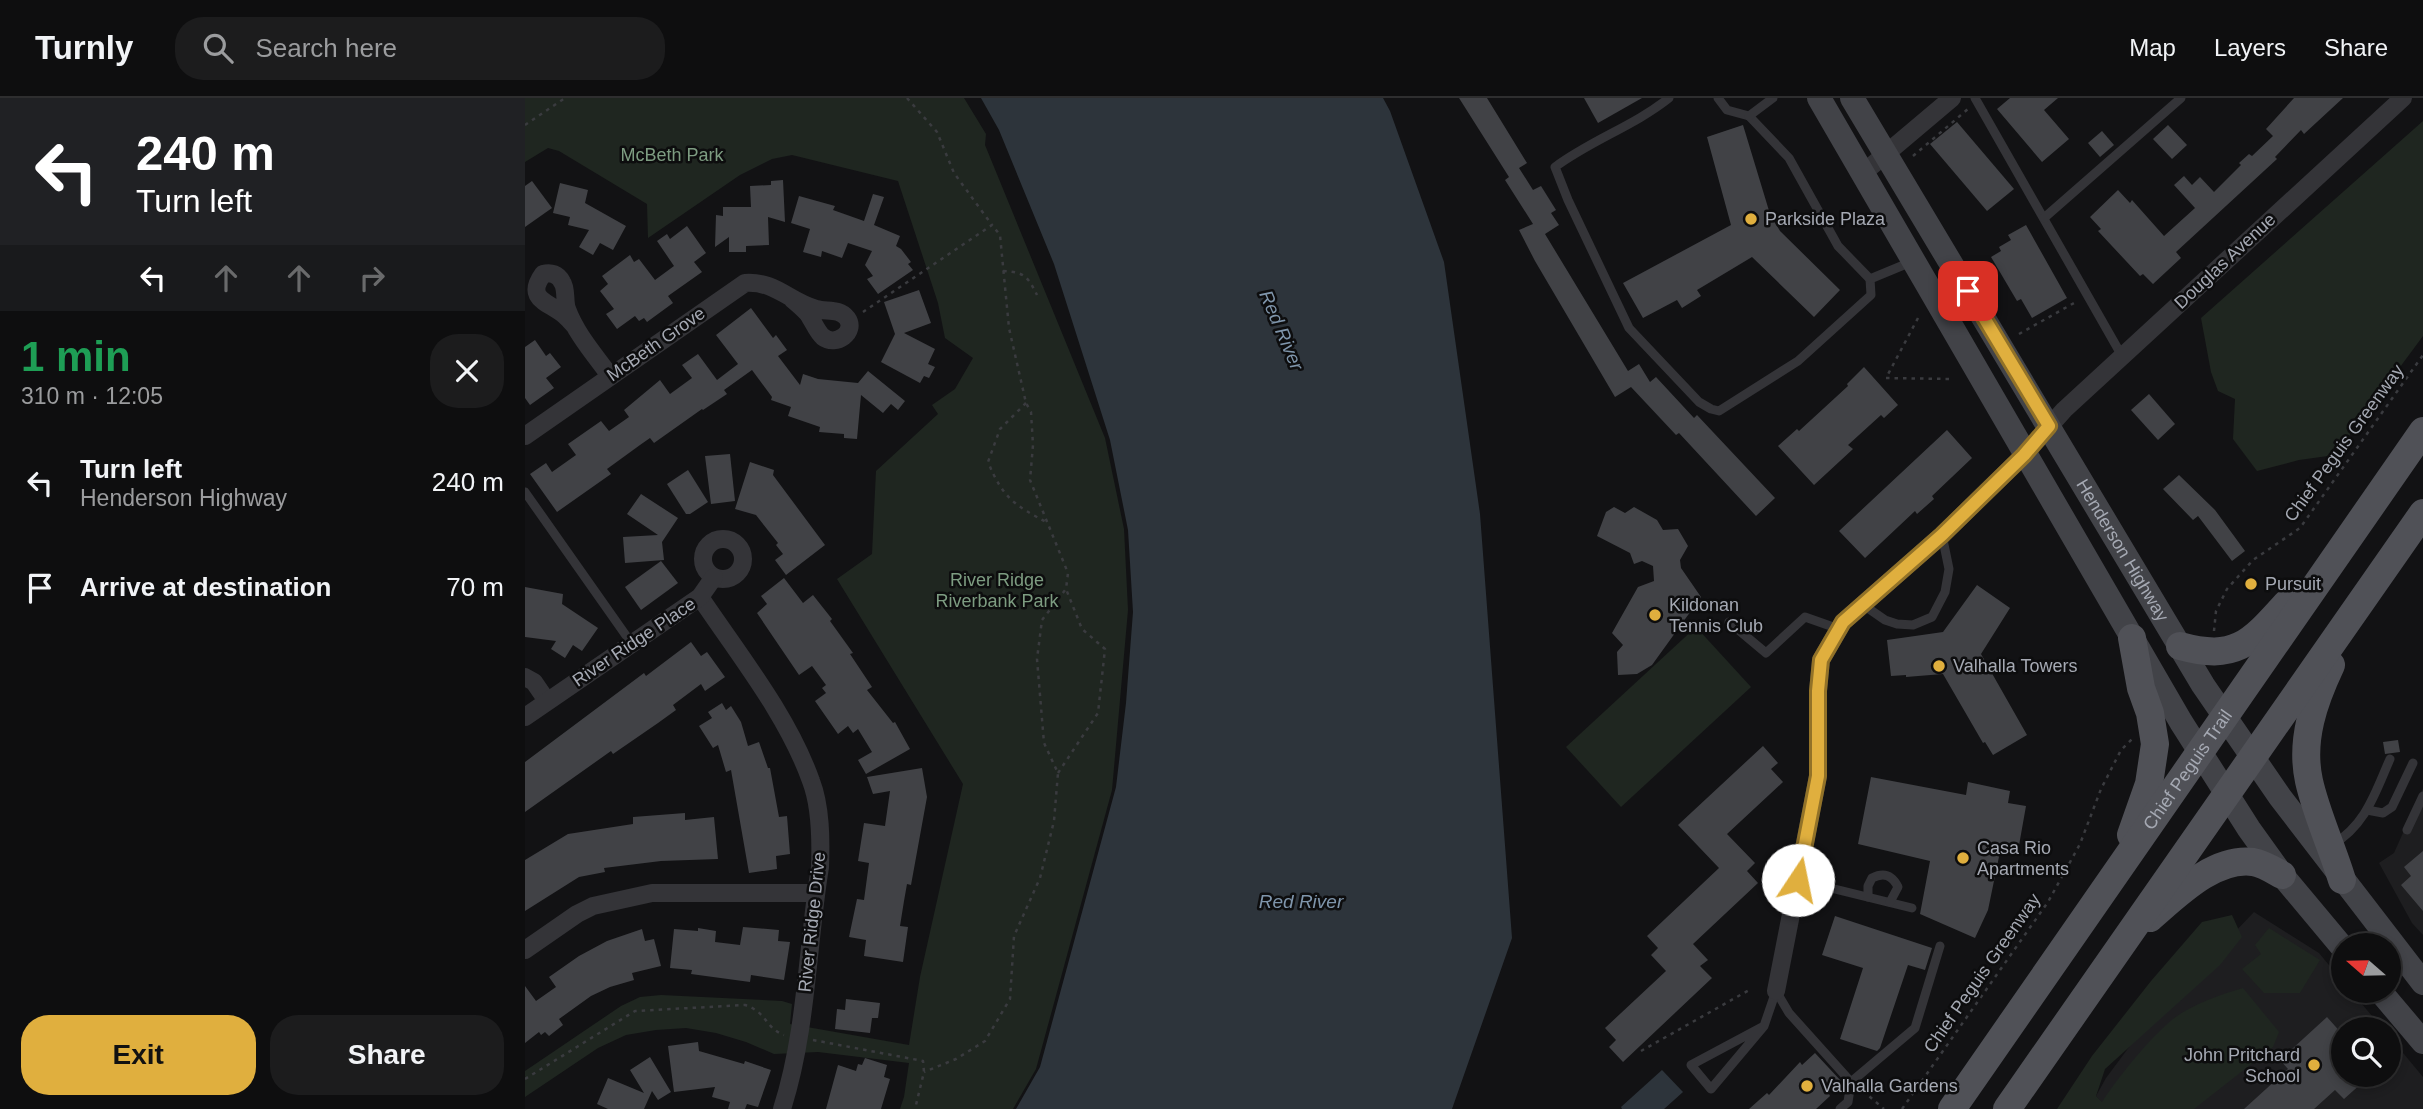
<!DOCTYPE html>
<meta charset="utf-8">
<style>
body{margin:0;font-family:Arial,sans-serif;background:#1c1c1d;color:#f1f3f6;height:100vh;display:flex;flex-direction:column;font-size:26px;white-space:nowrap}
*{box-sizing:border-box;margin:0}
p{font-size:23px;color:#9b9c9e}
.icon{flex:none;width:38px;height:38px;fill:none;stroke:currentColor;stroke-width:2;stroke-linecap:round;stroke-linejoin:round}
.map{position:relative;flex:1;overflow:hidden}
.details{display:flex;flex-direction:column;background:#0e0e0f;width:525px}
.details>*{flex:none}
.guide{background:#202124;color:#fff;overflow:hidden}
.needle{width:46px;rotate:290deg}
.buttons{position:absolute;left:1806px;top:835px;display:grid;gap:14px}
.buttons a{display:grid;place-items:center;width:70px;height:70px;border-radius:50%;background:#0e0e0f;box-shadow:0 4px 10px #0003,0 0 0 2px #2e2e2f;font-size:35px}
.pin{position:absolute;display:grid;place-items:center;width:60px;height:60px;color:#fff;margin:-30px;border-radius:14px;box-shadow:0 4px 10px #0006}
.me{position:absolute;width:77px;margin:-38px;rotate:11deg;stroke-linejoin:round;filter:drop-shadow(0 0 5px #0008)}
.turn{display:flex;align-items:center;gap:24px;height:147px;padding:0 21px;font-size:32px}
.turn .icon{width:91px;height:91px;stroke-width:2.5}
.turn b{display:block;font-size:49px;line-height:60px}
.lanes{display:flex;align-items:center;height:66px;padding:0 21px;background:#0003;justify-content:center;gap:35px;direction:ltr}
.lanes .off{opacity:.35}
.round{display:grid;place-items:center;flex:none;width:74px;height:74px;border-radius:28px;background:#1c1c1d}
.headline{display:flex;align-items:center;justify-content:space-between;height:119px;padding:0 21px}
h1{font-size:42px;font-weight:800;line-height:52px;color:#1e9e55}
.primary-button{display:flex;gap:14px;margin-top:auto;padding:14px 21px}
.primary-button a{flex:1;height:80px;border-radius:28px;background:#e0af3e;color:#111;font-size:28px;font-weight:800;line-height:80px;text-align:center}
.primary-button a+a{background:#1c1c1d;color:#f1f3f6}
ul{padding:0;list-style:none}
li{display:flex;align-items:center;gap:21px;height:105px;padding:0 21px}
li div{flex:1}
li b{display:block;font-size:26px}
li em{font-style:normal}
header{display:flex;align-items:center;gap:42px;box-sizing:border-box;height:98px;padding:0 35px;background:#0e0e0f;border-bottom:2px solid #2e2e2f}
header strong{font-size:33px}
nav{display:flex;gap:38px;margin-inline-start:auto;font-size:24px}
.search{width:490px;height:63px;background:#1c1c1d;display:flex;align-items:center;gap:18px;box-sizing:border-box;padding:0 24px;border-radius:28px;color:#9b9c9e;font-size:26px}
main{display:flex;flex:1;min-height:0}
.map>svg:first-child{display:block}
.built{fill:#1e1e20}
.green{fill:#1f2620}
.water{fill:#2d343b}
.building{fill:#414246}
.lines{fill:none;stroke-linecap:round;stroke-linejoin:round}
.path{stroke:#3a3b3f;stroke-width:2.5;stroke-dasharray:3.5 5;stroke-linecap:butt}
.lane{stroke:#343438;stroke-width:9}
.street{stroke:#343438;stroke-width:18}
.secondary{stroke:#424348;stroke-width:24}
.primary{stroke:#505157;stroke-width:28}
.route-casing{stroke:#927228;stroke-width:18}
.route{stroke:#e0af3e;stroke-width:12}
.poi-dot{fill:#e0af3e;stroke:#0d0d0e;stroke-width:2.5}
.labels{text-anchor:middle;stroke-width:5;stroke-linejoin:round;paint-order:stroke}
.park-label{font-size:18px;fill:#7d9c81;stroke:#0d0d0e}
.poi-label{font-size:18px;fill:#a5a9b3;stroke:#0d0d0e;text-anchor:start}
.street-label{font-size:18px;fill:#a5a9b3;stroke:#0d0d0e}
.water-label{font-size:19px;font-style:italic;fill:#7f95ab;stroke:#0d0d0e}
</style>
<header>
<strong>Turnly</strong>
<div class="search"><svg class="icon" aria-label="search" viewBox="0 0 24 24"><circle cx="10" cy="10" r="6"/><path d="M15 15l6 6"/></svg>Search here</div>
<nav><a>Map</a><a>Layers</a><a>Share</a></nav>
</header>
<main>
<section class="details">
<div class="guide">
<div class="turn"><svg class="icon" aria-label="left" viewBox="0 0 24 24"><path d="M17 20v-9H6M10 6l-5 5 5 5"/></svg><div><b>240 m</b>Turn left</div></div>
<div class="lanes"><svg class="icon" aria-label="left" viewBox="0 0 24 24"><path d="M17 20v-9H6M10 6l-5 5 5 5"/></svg><svg class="icon off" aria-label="ahead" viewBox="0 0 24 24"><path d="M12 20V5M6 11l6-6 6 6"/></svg><svg class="icon off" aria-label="ahead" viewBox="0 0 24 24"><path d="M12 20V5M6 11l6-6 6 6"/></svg><svg class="icon off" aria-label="right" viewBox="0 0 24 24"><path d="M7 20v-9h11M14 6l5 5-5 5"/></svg></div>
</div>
<div class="headline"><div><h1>1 min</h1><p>310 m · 12:05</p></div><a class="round"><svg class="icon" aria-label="close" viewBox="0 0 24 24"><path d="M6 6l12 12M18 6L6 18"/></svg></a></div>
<ul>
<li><svg class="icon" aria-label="left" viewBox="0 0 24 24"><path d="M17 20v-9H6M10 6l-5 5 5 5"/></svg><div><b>Turn left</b><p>Henderson Highway</p></div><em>240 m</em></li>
<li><svg class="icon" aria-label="arrive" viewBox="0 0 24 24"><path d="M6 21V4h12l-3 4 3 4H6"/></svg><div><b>Arrive at destination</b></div><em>70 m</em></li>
</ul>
<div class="primary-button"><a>Exit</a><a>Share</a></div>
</section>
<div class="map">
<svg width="1898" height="1011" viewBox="0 0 1898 1011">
<rect width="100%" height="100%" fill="#121214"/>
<g class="built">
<polygon points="1898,690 1898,837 1887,825 1854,765 1869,755"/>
<polygon points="1729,814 1794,855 1818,884 1818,892 1826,893 1858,931 1818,931 1818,976 1864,976 1864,938 1898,979 1898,1011 1583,1011 1571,998 1581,980 1619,929"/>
</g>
<g class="green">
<polygon points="0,0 439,0 461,36 460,47 580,340 599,431 603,512 587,692 511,971 488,1011 375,1011 379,999 384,965 293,954 249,956 221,944 191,935 161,930 131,932 101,937 73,950 0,999 0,973 96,908 115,899 136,897 257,903 267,906 265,926 384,947 395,879 438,686 312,481 347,456 351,373 413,316 407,307 430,291 448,260 420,240 413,205 373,83 267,57 247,61 215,77 123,140 122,106 34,53 23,50 0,64"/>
<polygon points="1898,23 1898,238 1810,357 1774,362 1732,373 1708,341 1710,301 1693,293 1686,274 1676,220"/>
<polygon points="1171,529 1226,589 1096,709 1041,649"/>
<path d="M1707,817L1717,839L1695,867L1580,971L1571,998L1577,1004C1595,977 1623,942 1648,921C1668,906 1694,897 1718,890L1754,934L1748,949L1669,1011H1532L1567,958L1626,883L1677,824Z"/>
<polygon points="1744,830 1795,862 1775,895 1739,895 1717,871 1736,856 1730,847"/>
</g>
<g class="water">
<polygon points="456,0 858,0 865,13 919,164 955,416 987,840 927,1011 491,1011 515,969 591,689 601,605 608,514 603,432 585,342 529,166 474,32"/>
<polygon points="1137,972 1158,994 1139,1011 1097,1011 1096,1009"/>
</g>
<g class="building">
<polygon points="934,0 962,0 1002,65 994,70 1008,92 1016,88 1031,112 1026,115 1034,127 1020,136 1103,273 1114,266 1125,284 1131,279 1169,320 1172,317 1250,400 1231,418 1154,335 1151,337 1106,289 1090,299 1010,163 994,132 1008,126 980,82 984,79"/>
<polygon points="1059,0 1117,0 1073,25"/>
<polygon points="1485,0 1533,0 1519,12 1544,41 1517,64 1472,11"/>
<polygon points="1769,0 1818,0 1779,36 1776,32 1750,59 1752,61 1651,154 1656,160 1628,186 1618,176 1615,178 1573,133 1576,131 1565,119 1593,92 1605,105 1607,102 1639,138 1670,110 1649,87 1659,78 1667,87 1675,79 1689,94 1716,67 1714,65 1724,56 1727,58 1748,38 1741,31"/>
<polygon points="1432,24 1489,91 1462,113 1405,46"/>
<polygon points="1218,27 1245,116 1255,133 1315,192 1289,219 1227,159 1172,192 1176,198 1157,210 1152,202 1118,220 1098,185 1206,127 1182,39"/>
<polygon points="1643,27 1662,47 1647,61 1628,41"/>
<polygon points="1577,33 1589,47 1575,59 1563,45"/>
<polygon points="258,82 260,124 243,119 244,147 221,148 221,154 204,154 204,139 190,149 191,117 198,118 198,109 226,109 225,88 246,87 246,83"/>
<polygon points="7,83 27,110 0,129 0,88"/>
<polygon points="35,85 63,92 60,105 101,128 88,152 75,145 68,157 54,149 64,132 43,127 45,119 28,115"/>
<polygon points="348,96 359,99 349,127 375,138 371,148 376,151 386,164 383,166 388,172 353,196 342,181 348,178 340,167 347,153 323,145 317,160 297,153 296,159 278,154 285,131 266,125 274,98 310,108 308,112 339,123"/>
<polygon points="1501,127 1542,200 1507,220 1496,201 1492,203 1466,159 1476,153 1474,149 1486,142 1483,137"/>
<polygon points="162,128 181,155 169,164 177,174 143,198 148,205 122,224 119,220 114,223 110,218 92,231 81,216 89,211 75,193 83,186 77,178 105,157 109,164 114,161 130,182 149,168 132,143 142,136 145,141"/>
<polygon points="394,192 406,225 379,235 410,251 403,266 410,269 404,280 399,278 395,285 356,264 370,236 359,204"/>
<polygon points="226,210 248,240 251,237 262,252 253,258 275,287 278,276 293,281 333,285 343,273 380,303 373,312 366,306 358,315 336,297 332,341 319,340 319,336 294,334 295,329 263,318 266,309 246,302 247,299 227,272 199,292 202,296 178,312 177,311 129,345 125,340 115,347 82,371 86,376 32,414 5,376 21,365 27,374 51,357 43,346 76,323 84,333 104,319 99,312 135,282 145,296 167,280 157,267 173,256 192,282 213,266 191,237"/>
<polygon points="10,242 21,258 25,255 36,269 21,280 29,290 5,307 0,300 0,249"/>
<polygon points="1339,269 1373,307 1359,320 1356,317 1323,347 1328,351 1289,387 1253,348 1272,331 1274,333 1323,288 1322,286"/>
<polygon points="1624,296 1650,326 1633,342 1606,312"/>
<polygon points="1422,332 1447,360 1407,398 1409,401 1392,416 1390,413 1340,460 1314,433"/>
<polygon points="205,356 210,403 186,406 180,358"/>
<polygon points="225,364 249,372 248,377 300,447 261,477 250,462 258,456 251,447 253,445 231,417 210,411"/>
<polygon points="163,372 183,404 165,416 161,416 142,386"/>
<polygon points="1654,377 1690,412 1720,453 1707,463 1673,418 1668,422 1638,391"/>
<polygon points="116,396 153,420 137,444 139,462 100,465 98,439 133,437 102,416"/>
<polygon points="1089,409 1100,415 1109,409 1132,422 1138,432 1153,431 1163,448 1155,462 1156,470 1176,499 1127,567 1112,576 1093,577 1092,554 1098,547 1087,535 1113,489 1129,483 1128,468 1117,463 1109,466 1105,455 1072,438 1081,414"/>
<polygon points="136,463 153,485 116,512 100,489"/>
<polygon points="259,480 278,505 288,497 307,521 305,523 328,555 325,556 347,589 342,592 368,625 370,624 385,651 341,676 333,662 347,654 333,631 328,635 323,628 313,636 290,603 301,595 297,590 301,587 287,568 274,577 232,515 242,506 236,498"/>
<polygon points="1452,487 1485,510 1456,556 1502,637 1468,657 1460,644 1458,645 1418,576 1381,579 1381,577 1366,578 1362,542 1418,534"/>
<polygon points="0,489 38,496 37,506 73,530 57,553 48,547 40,560 26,551 31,543 0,539"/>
<polygon points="166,544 176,558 182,554 200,579 180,593 176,586 148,607 151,612 133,625 88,656 86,653 0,714 0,664 119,575 121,578"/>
<polygon points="197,605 201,612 206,608 216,624 223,648 234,644 243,670 245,670 254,719 262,718 265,756 251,758 252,771 224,775 206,672 201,674 193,647 188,650 174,628 187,620 183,614"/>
<polygon points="1873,642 1875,654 1860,656 1858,644"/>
<polygon points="1238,648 1253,665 1246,671 1258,684 1202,736 1230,765 1222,773 1233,785 1168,846 1183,862 1175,868 1187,880 1098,964 1084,949 1091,942 1080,930 1141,873 1126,857 1133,850 1122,838 1194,770 1153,727"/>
<polygon points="397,670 402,699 386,787 382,786 379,803 375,828 383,829 378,864 339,858 341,842 324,839 332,801 339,802 344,765 333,763 339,725 360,728 365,693 348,696 342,679"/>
<polygon points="1346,679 1441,697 1443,684 1485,693 1483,705 1501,708 1493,753 1476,749 1463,812 1450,840 1395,816 1405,763 1333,746"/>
<polygon points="160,715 160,722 189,719 193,761 136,763 79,770 80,774 54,779 0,813 0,762 43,736 108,726 108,719"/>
<polygon points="1898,753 1898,813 1876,787 1886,778 1879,769"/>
<polygon points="1310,818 1407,850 1400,872 1383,867 1355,950 1352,953 1315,941 1338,870 1297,857"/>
<polygon points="218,829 254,832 253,843 265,844 259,882 226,877 225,884 166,876 167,872 145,870 149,831 173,833 173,830 191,833 190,844 215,847"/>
<polygon points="117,831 120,843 129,841 136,868 107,875 109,882 85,889 66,898 34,921 38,927 24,938 20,934 16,937 14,934 0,945 0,888 11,903 31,889 24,879 54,858 82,843"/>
<polygon points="321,901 355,905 353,920 347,920 345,935 310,931 312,911 320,912"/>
<polygon points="1802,919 1818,937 1818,976 1847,976 1819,1001 1810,992 1789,1011 1719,1011 1763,971 1755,962"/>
<polygon points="173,944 174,953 219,966 220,963 246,972 233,1009 222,1006 220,1011 203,1011 205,1004 187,999 190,989 149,994 143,948"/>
<polygon points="1290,955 1316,983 1303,994 1305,998 1291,1011 1224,1011 1242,995 1244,997 1275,964 1277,967"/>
<polygon points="125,959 146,994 133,1002 127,993 119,1011 83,1011 72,1006 83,980 119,995 105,972"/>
<polygon points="340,960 362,967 359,979 365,981 356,1011 301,1011 313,967 331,973 333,966 337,967"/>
</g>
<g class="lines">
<g class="path">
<polyline points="382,0 412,34 429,75 467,127"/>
<polyline points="0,27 40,0"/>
<polyline points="1388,58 1443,11"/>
<path d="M478,173C500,174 503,179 512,197"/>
<polyline points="338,214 467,127 475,137 484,230 501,305 506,314 508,347 505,382 543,475 541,491 517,522 512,561 519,645 533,675 529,723 515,780 489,838 485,901 460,943 431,961 399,974"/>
<polyline points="1393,220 1361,280 1428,281"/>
<polyline points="1494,236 1549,205"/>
<path d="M501,305L475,331L463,364C478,400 489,407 523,425"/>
<polyline points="1689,533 1691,513 1702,491 1728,462 1775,430 1898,257"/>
<polyline points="533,675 573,615 580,551 557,531 541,491"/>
<polyline points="288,942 398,963 399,974 390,1011"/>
<polyline points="1116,953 1226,891"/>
<path d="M0,981L110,913L220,907C242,914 240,930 259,937"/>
<polyline points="1338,993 1359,1011"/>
<polyline points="1377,1011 1523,804 1555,746 1576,691 1596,652 1607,641"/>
</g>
<g class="lane">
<path d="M1144,0C1109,28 1066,42 1030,69L1043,102L1104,230L1174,304L1186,311L1194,313L1273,263L1346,197L1345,181"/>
<polyline points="1193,0 1202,12 1224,18 1264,60 1313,148 1345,181 1386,164"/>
<polyline points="1450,0 1597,258"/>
<polyline points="1224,18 1248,0"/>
<polyline points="1519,120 1656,0"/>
<polyline points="0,394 107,546"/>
<polyline points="1337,506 1360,522 1372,526 1388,527 1407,519 1420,494 1424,471 1417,437"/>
<polyline points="1204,524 1241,555 1280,519 1314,531"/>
<polyline points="1842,712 1858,715 1867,709 1888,665"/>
<polyline points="1882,732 1898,698"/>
<path d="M1807,747C1841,727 1850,695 1865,661"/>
<polyline points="1273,782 1387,810"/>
<path d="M1343,799V788L1347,780C1359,774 1367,777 1373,789L1365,804"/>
<polyline points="1251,893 1264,915 1326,984 1323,1004 1315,1011"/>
<polyline points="1239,928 1166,967 1186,991 1239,928 1251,893"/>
<polyline points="1326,984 1390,930 1415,848"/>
</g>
<g class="street">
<polyline points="1337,76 1427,0"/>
<path d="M50,228C46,224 42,219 38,216C23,204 0,201 18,176C26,174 33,176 37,184C42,191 39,203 42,211C51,236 70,257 85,278"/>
<path d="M0,338L220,185C251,183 263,203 291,211C302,214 314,210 322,220C332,234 311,249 298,239C292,234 288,223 283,216C279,211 273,206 267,201"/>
<circle cx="198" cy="461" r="20"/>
<path d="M175,499C214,557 263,618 286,683C296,709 296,742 295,769C282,849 282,933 257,1011"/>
<polyline points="0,579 9,584 22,603"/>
<polyline points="0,619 175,499 189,479"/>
<polyline points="0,852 52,816 68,808 127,795 291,795"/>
<polyline points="1251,893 1293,678 1293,593 1296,562 1318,524 1417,437 1499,357 1539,312 1878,0"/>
</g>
<g class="secondary">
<polyline points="1294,0 1656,624 1724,731 1757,777 1818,850"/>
<path id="s1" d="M1327,0L1678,587L1755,699L1898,885"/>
<polyline points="1854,892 1898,944"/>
</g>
<g class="primary">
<path d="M1655,548C1710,563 1725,546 1761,506"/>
<path d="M1806,567C1789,603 1775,642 1784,683C1791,715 1807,749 1817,782"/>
<polyline points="1606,737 1624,686 1630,646 1625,615 1616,590 1607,540"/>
<path d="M1625,820C1652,797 1689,759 1728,764C1739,766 1748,772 1757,777"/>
<path id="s2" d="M1427,1011L1898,333"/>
<polyline points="1482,1011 1898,415"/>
</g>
</g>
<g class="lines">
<g class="route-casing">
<polyline id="route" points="1273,782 1293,678 1293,593 1296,562 1318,524 1417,437 1499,357 1524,328 1443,193"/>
</g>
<use href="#route" class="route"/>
</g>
<g class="poi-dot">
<circle cx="1226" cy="121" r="7"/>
<circle cx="1726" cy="486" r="7"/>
<circle cx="1130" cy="517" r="7"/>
<circle cx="1414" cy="568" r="7"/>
<circle cx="1438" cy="760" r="7"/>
<circle cx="1789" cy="967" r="7"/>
<circle cx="1282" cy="988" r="7"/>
</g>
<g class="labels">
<g class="park-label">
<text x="147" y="63">McBeth Park</text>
<text x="472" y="488">River Ridge<tspan x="472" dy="21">Riverbank Park</tspan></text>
</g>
<g class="poi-label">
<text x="1240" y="127">Parkside Plaza</text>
<text x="1740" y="492">Pursuit</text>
<text x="1144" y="513">Kildonan<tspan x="1144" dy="21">Tennis Club</tspan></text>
<text x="1428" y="574">Valhalla Towers</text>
<text x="1452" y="756">Casa Rio<tspan x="1452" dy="21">Apartments</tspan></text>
<text x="1775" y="963" text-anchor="end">John Pritchard<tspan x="1775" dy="21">School</tspan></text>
<text x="1296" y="994">Valhalla Gardens</text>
</g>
<g class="street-label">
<text transform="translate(1700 163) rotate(-43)" y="6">Douglas Avenue</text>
<text transform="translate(131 246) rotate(-35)" y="6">McBeth Grove</text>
<text transform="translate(1819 345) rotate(-54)" y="6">Chief Peguis Greenway</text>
<text dy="6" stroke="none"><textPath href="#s1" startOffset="527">Henderson Highway</textPath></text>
<text transform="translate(109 544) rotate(-34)" y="6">River Ridge Place</text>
<text dy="6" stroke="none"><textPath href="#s2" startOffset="413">Chief Peguis Trail</textPath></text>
<text transform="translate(287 824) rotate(-84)" y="6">River Ridge Drive</text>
<text transform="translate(1457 875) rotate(-55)" y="6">Chief Peguis Greenway</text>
</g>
<g class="water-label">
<text transform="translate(757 232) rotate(67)" y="7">Red River</text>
<text x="776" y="810">Red River</text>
</g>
</g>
</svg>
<div class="buttons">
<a><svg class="needle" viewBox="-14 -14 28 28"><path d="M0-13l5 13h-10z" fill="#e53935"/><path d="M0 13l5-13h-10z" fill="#9b9c9e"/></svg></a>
<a><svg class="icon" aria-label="search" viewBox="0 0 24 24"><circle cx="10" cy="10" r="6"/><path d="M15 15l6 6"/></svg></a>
</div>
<div class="pin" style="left:1443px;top:193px;background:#d93025"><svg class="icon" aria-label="arrive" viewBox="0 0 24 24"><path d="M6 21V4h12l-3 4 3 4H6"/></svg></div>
<svg class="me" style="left:1273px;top:782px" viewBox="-20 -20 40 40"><circle r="19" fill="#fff"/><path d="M0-13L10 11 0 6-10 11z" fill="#e0af3e"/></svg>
</div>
</main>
